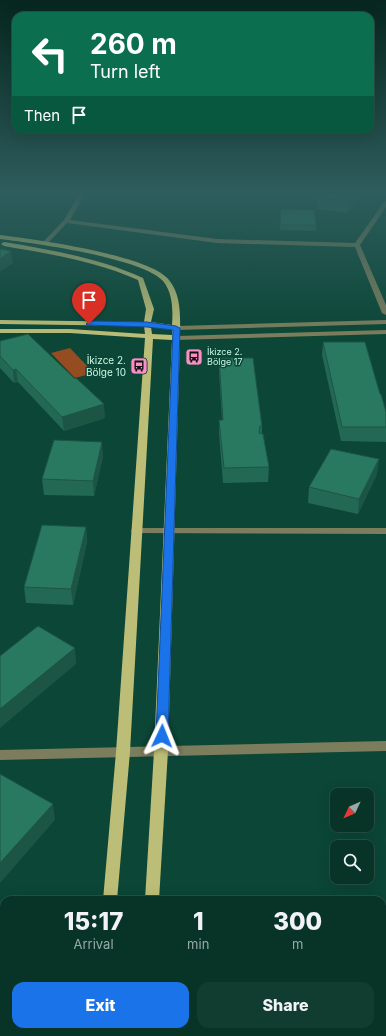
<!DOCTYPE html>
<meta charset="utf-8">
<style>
body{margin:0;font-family:Inter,sans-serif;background:#113c30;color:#f1f3f6;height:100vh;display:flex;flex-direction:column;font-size:15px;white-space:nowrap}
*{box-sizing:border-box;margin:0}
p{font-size:13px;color:#98aaa8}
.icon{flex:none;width:22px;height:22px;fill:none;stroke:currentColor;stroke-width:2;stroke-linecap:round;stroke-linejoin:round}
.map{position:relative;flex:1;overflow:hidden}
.sheet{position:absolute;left:0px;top:896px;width:386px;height:140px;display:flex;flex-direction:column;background:#083428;border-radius:12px 12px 0 0;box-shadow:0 4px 16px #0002,0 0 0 1px #294f45}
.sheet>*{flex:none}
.banner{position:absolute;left:12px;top:12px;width:362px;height:122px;border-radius:12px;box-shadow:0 4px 16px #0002,0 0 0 1px #294f45;background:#0b6e4f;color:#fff;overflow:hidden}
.needle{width:26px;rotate:226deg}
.fabs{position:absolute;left:330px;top:788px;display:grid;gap:8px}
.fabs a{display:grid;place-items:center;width:44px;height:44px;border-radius:8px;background:#083428;box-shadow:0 4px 16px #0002,0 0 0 1px #294f45;font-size:20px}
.pin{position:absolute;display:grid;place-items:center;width:34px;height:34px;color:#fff;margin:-41px -17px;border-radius:50% 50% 50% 0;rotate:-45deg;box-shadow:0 0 4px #0007}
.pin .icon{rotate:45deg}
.me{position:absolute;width:44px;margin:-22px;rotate:2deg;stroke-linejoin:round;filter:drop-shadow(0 0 3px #0008)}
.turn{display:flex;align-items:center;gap:14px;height:84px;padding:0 12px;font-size:18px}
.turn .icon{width:52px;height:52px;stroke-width:2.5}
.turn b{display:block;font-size:28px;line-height:34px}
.then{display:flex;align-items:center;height:38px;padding:0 12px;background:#0003;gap:8px;font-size:15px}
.eta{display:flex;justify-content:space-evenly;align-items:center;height:68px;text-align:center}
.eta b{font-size:24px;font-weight:800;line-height:28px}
.cta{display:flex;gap:8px;margin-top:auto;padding:8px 12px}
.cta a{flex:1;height:46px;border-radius:12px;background:#1a73e8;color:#fff;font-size:16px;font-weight:800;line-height:46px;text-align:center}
.cta a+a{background:#113c30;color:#f1f3f6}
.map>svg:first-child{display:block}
.green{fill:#944c20}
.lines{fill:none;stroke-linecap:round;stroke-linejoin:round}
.minor{fill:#7c7d5c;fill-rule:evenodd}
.major{fill:#bcbd77;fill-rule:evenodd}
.wall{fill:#236853}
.shaded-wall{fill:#1d5544}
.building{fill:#297961;stroke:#1d5544}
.route{fill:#1a73e8;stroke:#114b97}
.labels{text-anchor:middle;stroke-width:3;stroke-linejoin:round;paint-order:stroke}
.far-poi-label{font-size:9px;fill:#c8f8e5;stroke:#0b4636;text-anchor:start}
.poi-label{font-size:10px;fill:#c8f8e5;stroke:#0b4636;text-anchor:end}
</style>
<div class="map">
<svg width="386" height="1036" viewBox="0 0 386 1036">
<rect width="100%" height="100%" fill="#0b4636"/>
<polygon class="green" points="70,348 94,373 75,378 51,353"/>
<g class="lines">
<g class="minor">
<polygon points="80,192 86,192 70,220 217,239 355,243 384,202 386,201 386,207 360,245 386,305 386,315 382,313 355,247 217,243 67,223 47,244 43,244 43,242 64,220"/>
<polygon points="386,320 386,324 176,330 172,328 176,326"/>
<polygon points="386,330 386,334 176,340 172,338 176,336"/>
<polygon points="136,528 386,528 386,534 132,533 131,531 132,529"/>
<polygon points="386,741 386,751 0,760 0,750"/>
</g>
<g class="major">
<path d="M0,235C33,239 150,255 169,280C182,296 180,318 180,338L168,751L159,900H145L154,751L172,340L153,339L130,752L117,900H103L116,752L145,338L70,333H0V329H70L145,334L144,326L0,324V320L144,322L146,309L138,280C95,261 50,254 4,246L1,244L4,242C52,250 99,258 143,278L154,309L151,322L172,325C173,311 173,293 163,281C142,258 34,243 0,239ZM151,327L172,330V335L152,334Z"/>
<rect x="90" y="1032" width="16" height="4"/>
<rect x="136" y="1032" width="16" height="4"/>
</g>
</g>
<g class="wall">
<polygon points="365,192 348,213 317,209 318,197"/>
<polygon points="281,209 316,225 316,231 280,230"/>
<polygon points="0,341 105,418 64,431 18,382 14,383 0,368"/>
<polygon points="323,342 380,394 386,412 386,442 341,441 322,355"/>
<polygon points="219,358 262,426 262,433 269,467 268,482 223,483 219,434 219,420 222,420 219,372"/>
<polygon points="103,456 94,496 44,495 42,479"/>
<polygon points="377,474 358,514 308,503 309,487"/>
<polygon points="86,527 87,542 73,605 26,603 24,587"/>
<polygon points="341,1032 382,1032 386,1036 341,1036"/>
</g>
<g class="shaded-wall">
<polygon points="357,192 365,192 348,213 349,202"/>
<polygon points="11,251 13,263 0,272 0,259"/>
<polygon points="16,369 18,382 14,383 13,370"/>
<polygon points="104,404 105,418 64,431 62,417"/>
<polygon points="102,442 103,456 94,496 93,481"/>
<polygon points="379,459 377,474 358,514 359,499"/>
<polygon points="86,527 87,542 73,605 71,589"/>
<polygon points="75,648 76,664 0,728 0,709"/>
<polygon points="53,804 55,820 0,883 0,863"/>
</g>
<g class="building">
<polygon points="323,192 357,192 349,202 318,197"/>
<polygon points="281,209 314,210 316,225 280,225"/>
<polygon points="0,249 11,251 0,259"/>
<polygon points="28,334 75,379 75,377 104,404 62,417 16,369 13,370 0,356 0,341"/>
<polygon points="323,342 365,342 380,394 381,394 386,412 386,427 342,427"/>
<polygon points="219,358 253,358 262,426 260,426 259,433 263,434 269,467 224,468 219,420 223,420"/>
<polygon points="54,440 102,442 93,481 42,479"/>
<polygon points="331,449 379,459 359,499 309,487"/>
<polygon points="42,525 86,527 71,589 24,587"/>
<polygon points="38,626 75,648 0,709 0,656"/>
<polygon points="0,774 53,804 0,863"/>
<polygon points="382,986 386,986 386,1036 346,1036 346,1032 382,1032"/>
<polygon points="0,1026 4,1029 4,1032 6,1032 7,1034 7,1036 0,1036"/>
</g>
<linearGradient id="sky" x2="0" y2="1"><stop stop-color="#06261e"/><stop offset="0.57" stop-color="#2e5d5d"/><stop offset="1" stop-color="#2e5d5d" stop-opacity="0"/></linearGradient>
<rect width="386" height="337" fill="url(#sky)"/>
<polygon class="route" points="89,321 147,322 176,326 180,328 168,736 166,739 162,740 158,739 156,736 173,330 147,327 87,325 86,324"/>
<defs>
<g id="bus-square" transform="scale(0.9)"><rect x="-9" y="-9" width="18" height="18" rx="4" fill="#fb8fc5" stroke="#0b4636"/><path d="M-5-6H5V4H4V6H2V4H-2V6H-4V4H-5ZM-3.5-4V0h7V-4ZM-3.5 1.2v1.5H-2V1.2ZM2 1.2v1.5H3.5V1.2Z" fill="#111"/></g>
</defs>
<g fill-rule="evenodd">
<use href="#bus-square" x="194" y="357"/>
<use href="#bus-square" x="139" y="366"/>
</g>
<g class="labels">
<g class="far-poi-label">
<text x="207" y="355">İkizce 2.<tspan x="207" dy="10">Bölge 17</tspan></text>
</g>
<g class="poi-label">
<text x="126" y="364">İkizce 2.<tspan x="126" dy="12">Bölge 10</tspan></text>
</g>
</g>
</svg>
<div class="fabs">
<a><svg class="needle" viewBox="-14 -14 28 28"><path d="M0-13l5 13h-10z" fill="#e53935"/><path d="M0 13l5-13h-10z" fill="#98aaa8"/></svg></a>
<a><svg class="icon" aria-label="search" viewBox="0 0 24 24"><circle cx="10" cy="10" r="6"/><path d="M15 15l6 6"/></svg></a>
</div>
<div class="pin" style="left:89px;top:324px;background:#d93025"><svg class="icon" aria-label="arrive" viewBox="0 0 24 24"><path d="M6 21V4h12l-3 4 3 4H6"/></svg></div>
<svg class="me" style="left:162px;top:736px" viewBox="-20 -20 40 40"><path d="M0-17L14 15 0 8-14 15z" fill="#1a73e8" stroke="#fff" stroke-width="4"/></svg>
<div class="banner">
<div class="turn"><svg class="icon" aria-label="left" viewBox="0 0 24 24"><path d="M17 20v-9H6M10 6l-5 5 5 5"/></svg><div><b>260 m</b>Turn left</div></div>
<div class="then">Then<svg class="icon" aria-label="arrive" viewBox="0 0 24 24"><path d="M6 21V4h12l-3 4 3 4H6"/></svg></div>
</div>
<section class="sheet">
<div class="eta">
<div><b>15:17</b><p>Arrival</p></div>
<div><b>1</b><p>min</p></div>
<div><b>300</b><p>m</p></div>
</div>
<div class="cta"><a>Exit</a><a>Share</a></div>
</section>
</div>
